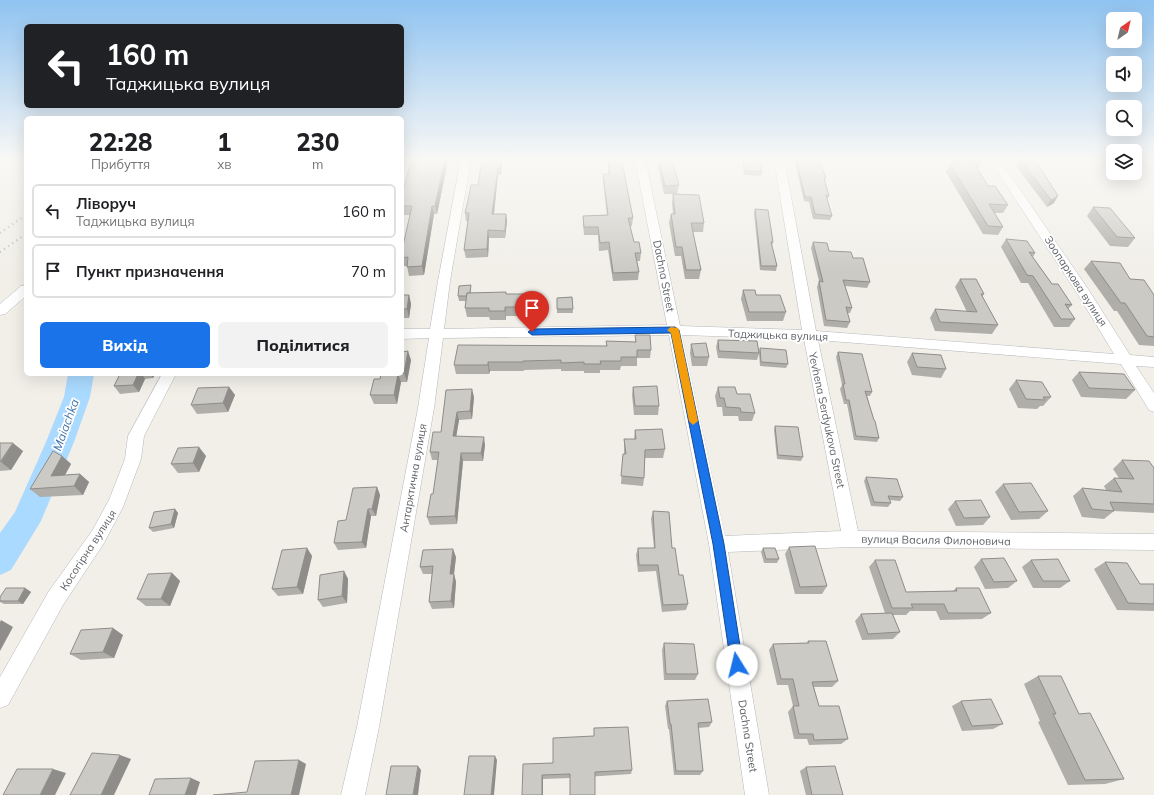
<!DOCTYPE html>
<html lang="uk">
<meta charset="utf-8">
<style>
body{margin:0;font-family:Mulish,sans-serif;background:#f2f2f2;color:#202124;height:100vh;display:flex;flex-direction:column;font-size:15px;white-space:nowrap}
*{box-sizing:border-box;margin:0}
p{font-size:13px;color:#757577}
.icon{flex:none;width:22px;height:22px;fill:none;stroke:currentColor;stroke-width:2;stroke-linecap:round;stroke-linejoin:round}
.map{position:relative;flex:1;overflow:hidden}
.details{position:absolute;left:24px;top:116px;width:380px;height:260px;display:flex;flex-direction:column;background:#fff;border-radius:6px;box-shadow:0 4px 16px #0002}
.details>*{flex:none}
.banner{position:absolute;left:24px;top:24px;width:380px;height:84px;border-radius:6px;box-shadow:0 4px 16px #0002;background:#202124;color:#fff;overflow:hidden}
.needle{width:26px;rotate:34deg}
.fabs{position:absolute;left:1106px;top:12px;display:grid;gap:8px}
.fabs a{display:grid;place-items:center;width:36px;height:36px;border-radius:6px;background:#fff;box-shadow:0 4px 16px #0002;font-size:20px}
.pin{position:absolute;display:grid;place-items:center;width:34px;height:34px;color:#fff;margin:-41px -17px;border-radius:50% 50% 50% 0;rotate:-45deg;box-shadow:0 0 4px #0007}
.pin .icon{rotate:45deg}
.me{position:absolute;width:44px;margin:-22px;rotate:351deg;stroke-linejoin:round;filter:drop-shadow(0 0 3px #0008)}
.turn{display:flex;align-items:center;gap:14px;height:84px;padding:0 16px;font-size:18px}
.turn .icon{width:52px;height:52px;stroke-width:2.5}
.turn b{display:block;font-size:28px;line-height:34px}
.eta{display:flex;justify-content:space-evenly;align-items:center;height:68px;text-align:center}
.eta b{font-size:24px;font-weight:800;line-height:28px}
.primary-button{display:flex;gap:8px;margin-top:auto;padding:8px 16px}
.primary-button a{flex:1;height:46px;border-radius:6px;background:#1a73e8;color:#fff;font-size:16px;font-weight:800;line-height:46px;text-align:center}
.primary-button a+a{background:#f2f2f2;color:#202124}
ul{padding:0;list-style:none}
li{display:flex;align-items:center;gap:12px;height:54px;margin:0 8px 6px;padding:0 8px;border:2px solid #e0e0e0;border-radius:6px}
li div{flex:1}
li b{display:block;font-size:15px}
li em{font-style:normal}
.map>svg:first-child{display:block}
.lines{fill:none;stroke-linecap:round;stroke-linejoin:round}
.river{fill:#aadaff;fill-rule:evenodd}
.minor-casing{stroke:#b5b8bc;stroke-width:1}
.minor{fill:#fff;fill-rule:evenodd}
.rail{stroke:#b6b7b8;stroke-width:2.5;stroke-dasharray:1 4;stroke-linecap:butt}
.wall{fill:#afaea9}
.shaded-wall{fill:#8f8d8a}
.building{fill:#cccac5;stroke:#8f8d8a}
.route{fill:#1a73e8;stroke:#114b97}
.slow{fill:#f59e0b}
.labels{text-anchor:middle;stroke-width:3.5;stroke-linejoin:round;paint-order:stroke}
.street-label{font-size:11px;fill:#5f6368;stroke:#fff}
.water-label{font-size:12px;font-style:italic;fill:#4174aa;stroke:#fff}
</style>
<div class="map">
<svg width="1154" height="795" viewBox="0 0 1154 795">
<rect width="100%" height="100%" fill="#f1efe8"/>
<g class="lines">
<polygon class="river" points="68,374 94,374 90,397 74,442 41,521 11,570 0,575 0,533 15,512 46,442 64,397"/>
<g class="minor-casing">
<g id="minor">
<path d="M461,159H471L450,281L444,329L667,325L635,159H645L680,326L802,330L774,159H784L816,331L1114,354L1077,293L989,159H999L1088,289L1130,355L1154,357V367L1136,366L1154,393V412L1149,410L1121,364L818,340L858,531L1154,534V550L851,547L728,552L769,795H745L709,544L669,335L443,338L434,408L379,727L365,795H341L357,727L418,408L429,338L402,339V329H430L438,281ZM682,335L804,339L841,531L725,536Z"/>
<polygon points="26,285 26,296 5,314 0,315 0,304 21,286"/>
<polygon points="162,374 176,374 144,436 141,459 123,507 104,543 63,605 8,705 0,708 0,677 49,591 92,531 109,500 125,459 128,436"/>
</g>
</g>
<use href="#minor" class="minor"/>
<g class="rail">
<polyline points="0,233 26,215"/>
<polyline points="0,252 26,234"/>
</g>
</g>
<g class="wall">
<polygon points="502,159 501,175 498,175 494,214 506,214 507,221 505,238 489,238 488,257 466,258 464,250 468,221 466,221 465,213"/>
<polygon points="659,159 679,185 677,194 704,223 703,232 693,232 701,270 699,279 685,279 681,256 675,256 669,223 671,214 673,214 672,203 673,194 664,194 658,167"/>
<polygon points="742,159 760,159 762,172 761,176 744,175"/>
<polygon points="794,159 821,159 820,162 826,178 825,180 829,196 827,200 832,216 830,220 813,219 809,202 804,201"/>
<polygon points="958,159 983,159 979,166 976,166 988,186 1008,205 1003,213 994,213 1003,227 998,235 983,234 946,172 950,164 953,164 954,161 960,162"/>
<polygon points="1020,159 1054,203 1047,207 1016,166"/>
<polygon points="448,161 437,214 434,214 424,275 409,276 407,266 402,266 402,250 410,215 402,215 402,194"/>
<polygon points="608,162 633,218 632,226 630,226 634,242 641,253 640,261 637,261 639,272 638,280 613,281 608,250 599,251 598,235 584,235 583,224 583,216 607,215 603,182 603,174 608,174"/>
<polygon points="1093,207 1135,238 1128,247 1110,246 1087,216"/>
<polygon points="755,209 773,242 772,246 777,266 776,271 760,270 754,213"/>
<polygon points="1006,239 1035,253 1033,257 1052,284 1072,305 1068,309 1075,319 1069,327 1054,327 1028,283 1021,283 1001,247"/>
<polygon points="813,242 829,251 853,258 870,282 867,288 845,286 852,308 850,313 847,313 850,322 847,328 824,326 817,287 819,281 811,248"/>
<polygon points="1091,261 1130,279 1154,295 1154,346 1139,345 1117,311 1114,311 1084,269"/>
<polygon points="960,279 984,294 982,297 998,325 992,334 935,331 930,318 935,309 967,312 955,287"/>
<polygon points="471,285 471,293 506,294 532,303 531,316 506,316 506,320 490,320 489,317 467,317 465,308 466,301 459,301 458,296"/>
<polygon points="743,290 756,295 786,312 783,321 747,321 741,299"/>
<polygon points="402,295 409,295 411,304 409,318 402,318"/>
<polygon points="572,297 573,313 557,313 557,298"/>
<polygon points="635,335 651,350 650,358 637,358 637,366 621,366 620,370 600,370 600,373 584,373 584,371 561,371 561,369 524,370 524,371 490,371 489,374 456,374 454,365 606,346 606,341 635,342"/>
<polygon points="718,340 759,352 760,348 788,364 786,368 760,366 759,354 757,360 718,358 716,347"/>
<polygon points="691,344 709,357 707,366 692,366 690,353"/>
<polygon points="402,352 411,360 407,382 401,382 397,404 374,404 370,395 380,379 381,374 402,374"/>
<polygon points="838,352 872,392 870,396 867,396 879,438 877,442 854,440 847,404 844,404 840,389 842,385 836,357"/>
<polygon points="912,353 946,369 941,378 912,375 907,362"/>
<polygon points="1079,372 1135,390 1126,399 1081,397 1072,380"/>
<polygon points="120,374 155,374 153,378 145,379 139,392 120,394 114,386"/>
<polygon points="183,374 208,374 206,376 184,376"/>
<polygon points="331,374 346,374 345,376 332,376"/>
<polygon points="1016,380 1051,397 1043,406 1040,406 1037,409 1018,408 1009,389"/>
<polygon points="229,387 235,395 228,412 197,414 191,405"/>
<polygon points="633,387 659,406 658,415 634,415 632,395"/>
<polygon points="718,387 737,394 755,413 752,421 739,421 738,416 723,416 722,407 717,407 715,396"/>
<polygon points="446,390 474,397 472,419 459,420 456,436 485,445 483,461 463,461 457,524 430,525 427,517 433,494 438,460 432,460 430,452 441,432"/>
<polygon points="775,426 803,457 801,461 777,459 774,430"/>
<polygon points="635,430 665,449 663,458 645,458 644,478 643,486 621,484 623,454 624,454 624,439 634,439"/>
<polygon points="0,443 23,451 11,470 0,471"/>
<polygon points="62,456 71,464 65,475 80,474 89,482 83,495 40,497 30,489"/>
<polygon points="206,456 199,472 178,473 171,464"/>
<polygon points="1122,460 1154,468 1154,513 1114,511 1104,519 1082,517 1073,496 1082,488 1106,490 1104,486 1114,478 1119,478 1113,469"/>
<polygon points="866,477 903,497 900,501 890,500 891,503 888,507 871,506 864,481"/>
<polygon points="1003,484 1048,511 1039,519 1011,520 995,492"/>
<polygon points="377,487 380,495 376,516 371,516 366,548 338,550 334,543 346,520"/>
<polygon points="955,501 990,517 983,525 956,526 948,509"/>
<polygon points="175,509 178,513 174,528 153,532 149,528"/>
<polygon points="653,511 672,548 679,575 688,604 686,610 662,612 656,571 638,572 636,555 638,548 654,548 651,519"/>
<polygon points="789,547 827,586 822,594 795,594 785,554"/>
<polygon points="307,548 312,556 303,594 278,596 272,589"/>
<polygon points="763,548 779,559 777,563 764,563 761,552"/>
<polygon points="456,557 454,574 456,582 454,608 432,609 429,602 432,574 423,574 420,567"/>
<polygon points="981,559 1017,581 1008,588 985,589 974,567"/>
<polygon points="875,560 906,592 953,591 956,588 991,613 982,619 940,620 936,611 910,611 906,615 893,615 900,632 893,639 862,640 855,621 861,614 885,613 869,567"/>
<polygon points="1031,560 1070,581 1060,588 1033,588 1022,567"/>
<polygon points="1105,562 1140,584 1154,584 1154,611 1117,610 1094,569"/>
<polygon points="344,571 348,579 347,603 323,607 318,600"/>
<polygon points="172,573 180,581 170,606 146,606 137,599"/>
<polygon points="25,588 31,592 23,604 4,604 0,602 0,597"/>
<polygon points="123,635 114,658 81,660 70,654"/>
<polygon points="808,641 838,681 832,687 814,687 819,706 848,739 841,744 809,745 807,739 794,739 788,712 793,706 788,685 777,685 769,650 773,644 807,643"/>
<polygon points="664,643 698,674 695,680 664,680 662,650"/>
<polygon points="1038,676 1079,714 1124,779 1105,784 1068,785 1038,722 1040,721 1024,684"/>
<polygon points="667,701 712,722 709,727 698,728 703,771 700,775 674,775 669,729 668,729 665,706"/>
<polygon points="961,701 1003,724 993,729 962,731 952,706"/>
<polygon points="594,728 632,770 631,774 570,778 543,779 522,795 553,763 594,736"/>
<polygon points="806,767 843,795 806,795 800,771"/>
</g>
<g class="shaded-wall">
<polygon points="445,159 447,159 448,161 437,214 435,206"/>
<polygon points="501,159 502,159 501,175 500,168"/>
<polygon points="498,168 498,175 493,222 492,214"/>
<polygon points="1058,196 1054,203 1047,207 1051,200"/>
<polygon points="432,206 434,214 424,275 422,266"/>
<polygon points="506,214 507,221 505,238 505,231"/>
<polygon points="488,230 489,238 488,257 487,249"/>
<polygon points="532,294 532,303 531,316 531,307"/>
<polygon points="409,295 411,304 409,318 407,309"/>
<polygon points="505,307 506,316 506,320 505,311"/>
<polygon points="408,351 411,360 407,382 404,373"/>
<polygon points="488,362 490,371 489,374 488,365"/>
<polygon points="138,374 142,374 145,379 139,392 133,385"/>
<polygon points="150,374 155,374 153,378"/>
<polygon points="398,374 401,382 397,404 394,395"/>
<polygon points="229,387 235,395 228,412 223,403"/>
<polygon points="472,389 474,397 472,419 470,411"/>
<polygon points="457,412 459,420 455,444 453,436"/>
<polygon points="484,437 485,445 483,461 481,453"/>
<polygon points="13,443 23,451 11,470 1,462"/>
<polygon points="199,447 206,456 199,472 193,463"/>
<polygon points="461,453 463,461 457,524 455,516"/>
<polygon points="62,456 71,464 60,484 51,476"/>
<polygon points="80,474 89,482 83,495 74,486"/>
<polygon points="377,487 380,495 376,516 372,509"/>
<polygon points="175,509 178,513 174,528 171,524"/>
<polygon points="368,509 371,516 366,548 362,542"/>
<polygon points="307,548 312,556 303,594 297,587"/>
<polygon points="453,549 456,557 453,582 450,574"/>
<polygon points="344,571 348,579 347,603 342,596"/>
<polygon points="172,573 180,581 170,606 161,599"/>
<polygon points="454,574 456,582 454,608 451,601"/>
<polygon points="25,588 31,592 23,604 18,601"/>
<polygon points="1,620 13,627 0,651 0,622"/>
<polygon points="113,628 123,635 114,658 103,652"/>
<polygon points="120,755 131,759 114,795 101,795"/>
<polygon points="495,756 497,760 494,795 491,795"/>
<polygon points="299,760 306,764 299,795 291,795"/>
<polygon points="418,766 421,770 418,795 413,795"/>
<polygon points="53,769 66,773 55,795 40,795"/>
<polygon points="542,775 543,779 543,795 542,795"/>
<polygon points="191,778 200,782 196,795 185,795"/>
</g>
<g class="building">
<polygon points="412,159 445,159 435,206 432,206 422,266 407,267 408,257 402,258 402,250 412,206 402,206 402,194"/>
<polygon points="482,159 501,159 500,168 498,168 492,214 506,214 505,231 488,230 487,249 464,250 469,213 465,213 468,200 471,185 478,185"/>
<polygon points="659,159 672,159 679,185 665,186"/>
<polygon points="743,159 760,159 762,172 745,171"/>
<polygon points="796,159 821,159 821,160 819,160 826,178 824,178 829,196 826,195 832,216 815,214 811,197 805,197"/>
<polygon points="1020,159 1036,161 1058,196 1051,200"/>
<polygon points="954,161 974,163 988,186 995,186 1008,205 989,204 1003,227 988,226 950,164 956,164"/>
<polygon points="608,162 622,162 633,218 628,218 634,242 639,242 641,253 635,253 639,272 613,273 609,242 600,243 598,227 584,227 583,216 608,215 603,174 610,174"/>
<polygon points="673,194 699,195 704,223 691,223 701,270 686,270 682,247 676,247 671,214 675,214"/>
<polygon points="1093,207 1110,208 1135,238 1117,237"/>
<polygon points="755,209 768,210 773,242 771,242 777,266 761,266"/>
<polygon points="1006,239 1027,241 1035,253 1029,252 1052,284 1058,284 1072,305 1065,304 1075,319 1061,319 1033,276 1027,275"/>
<polygon points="813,242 827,243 829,251 851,252 853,258 863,258 870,282 843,280 852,308 846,307 850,322 826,320 819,281 823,282"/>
<polygon points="1091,261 1120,263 1130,279 1144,280 1154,295 1154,337 1147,336 1125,303 1121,303"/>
<polygon points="960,279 976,279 984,294 981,294 998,325 940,322 935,309 977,312"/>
<polygon points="471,285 470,293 467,293 467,296 458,296 459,286"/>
<polygon points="743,290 755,290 756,295 780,295 786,312 749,312"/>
<polygon points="506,292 506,294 532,294 531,307 505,307 505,311 489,311 489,308 465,308 467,293"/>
<polygon points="402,295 409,295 407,309 402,309"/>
<polygon points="572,297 573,309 557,309 557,298"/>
<polygon points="635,335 650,335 651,350 637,350 637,357 621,357 621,361 600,361 601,364 584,364 584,362 561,363 561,360 523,361 523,362 488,362 488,365 454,365 458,345 607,346 606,341 636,342"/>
<polygon points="718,340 757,341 759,353 719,351"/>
<polygon points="706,343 709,357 694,357 691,344"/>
<polygon points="760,348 786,350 788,364 761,362"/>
<polygon points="408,351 404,373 402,373 402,352"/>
<polygon points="838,352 862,354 872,392 865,391 874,420 875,421 879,438 856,436 849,400 846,400 843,384 845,384"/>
<polygon points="912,353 941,355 946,369 917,367"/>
<polygon points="1079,372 1124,374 1135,390 1089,388"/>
<polygon points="120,374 138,374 133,385 114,386"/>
<polygon points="381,374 398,374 394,395 370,395 374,379 380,379"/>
<polygon points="1016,380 1042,382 1051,397 1043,397 1045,400 1026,399"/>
<polygon points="657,386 659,406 635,406 633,387"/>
<polygon points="229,387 223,403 191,405 198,388"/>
<polygon points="718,387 735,387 737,394 750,394 755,413 741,412 740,408 726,407 724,398 720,398"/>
<polygon points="472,389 470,411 457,412 453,436 484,437 481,453 461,453 455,516 427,517 431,494 433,494 439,452 430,452 433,432 441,432 446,390"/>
<polygon points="775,426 798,427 803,457 778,455"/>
<polygon points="662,429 665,449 645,450 644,478 621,476 623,454 626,454 624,439 636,439 635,430"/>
<polygon points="0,443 13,443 0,462"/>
<polygon points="199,447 193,463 171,464 178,448"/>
<polygon points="53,451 62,456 51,476 80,474 74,486 30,489"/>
<polygon points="1122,460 1149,461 1154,468 1154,504 1110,502 1114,511 1092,509 1082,488 1122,492 1114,478 1134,479"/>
<polygon points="866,477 897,479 903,497 888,496 891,503 874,502"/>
<polygon points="1031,483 1048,511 1019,512 1003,484"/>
<polygon points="377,487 372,509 368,509 362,542 334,543 338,521 346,520 353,488"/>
<polygon points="981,500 990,517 964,518 955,501"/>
<polygon points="175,509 171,524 149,528 154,512"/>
<polygon points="653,511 669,512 672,548 675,548 679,575 683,575 688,604 663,605 658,565 639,565 638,548 655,548"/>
<polygon points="815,546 827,586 800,587 789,547"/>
<polygon points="307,548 297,587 272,589 282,550"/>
<polygon points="763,548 775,548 779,559 766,559"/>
<polygon points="453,549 450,574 454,574 451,601 429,602 433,566 420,567 423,550"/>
<polygon points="1004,558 1017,581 994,582 981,559"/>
<polygon points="1058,559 1070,581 1043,581 1031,560"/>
<polygon points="875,560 895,560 906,592 957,591 956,588 979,588 991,613 948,613 944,604 911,604 913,608 892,608"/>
<polygon points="1105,562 1127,563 1140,584 1154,584 1154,604 1128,603"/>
<polygon points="344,571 342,596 318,600 320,575"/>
<polygon points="172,573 161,599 137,599 148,574"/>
<polygon points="6,588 25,588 18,601 0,601 0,597"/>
<polygon points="892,613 900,632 868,634 861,614"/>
<polygon points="113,628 103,652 70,654 81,630"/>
<polygon points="808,641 826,641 838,681 812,682 819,706 839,706 848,739 814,740 813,734 799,734 793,706 799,706 793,679 781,679 773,644 809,643"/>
<polygon points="664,643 694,644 698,674 666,674"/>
<polygon points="1038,676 1061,676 1079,714 1090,713 1124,779 1085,780 1053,714 1056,714"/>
<polygon points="708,699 712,722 698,723 703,771 676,771 671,724 670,724 667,701"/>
<polygon points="991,699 1003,724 972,726 961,701"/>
<polygon points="628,727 632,770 595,772 595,795 570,795 570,774 542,775 542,795 522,795 523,764 553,763 553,738 594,736 594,728"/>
<polygon points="92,753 120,755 101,795 70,795"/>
<polygon points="469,756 495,756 491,795 464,795"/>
<polygon points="299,760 291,795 213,795 247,792 255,761"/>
<polygon points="391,766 418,766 413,795 386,795"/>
<polygon points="835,766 843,795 812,795 806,767"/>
<polygon points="17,769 53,769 40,795 3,795"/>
<polygon points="191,778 185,795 149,795 155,779"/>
</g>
<linearGradient id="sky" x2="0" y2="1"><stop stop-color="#8fc3f1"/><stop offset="0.59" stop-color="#f9f8f5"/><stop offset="1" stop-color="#f9f8f5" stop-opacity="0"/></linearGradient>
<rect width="1154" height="270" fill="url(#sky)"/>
<polygon class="route" points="675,327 679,330 724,544 743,665 741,669 737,671 733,669 731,665 713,544 671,333 532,335 528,332 532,329"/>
<polygon class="slow" points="671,327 678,328 679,330 698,421 693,425 689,421 671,333 667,330"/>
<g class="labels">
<g class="street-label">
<text transform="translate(664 276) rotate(79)" y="4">Dachna Street</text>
<text transform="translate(1076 281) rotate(57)" y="4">Зоопаркова вулиця</text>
<text transform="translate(778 335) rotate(2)" y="4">Таджицька вулиця</text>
<text transform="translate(827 420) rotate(78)" y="4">Yevhena Serdyukova Street</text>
<text transform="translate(413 478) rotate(-80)" y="4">Антарктична вулиця</text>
<text transform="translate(936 540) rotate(1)" y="4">вулиця Василя Филоновича</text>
<text transform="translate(88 550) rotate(-57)" y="4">Косогірна вулиця</text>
<text transform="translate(748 736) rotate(81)" y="4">Dachna Street</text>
</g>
<g class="water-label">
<text transform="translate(66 425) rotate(-70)" y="4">Maiachka</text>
</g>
</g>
</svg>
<div class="fabs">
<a><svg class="needle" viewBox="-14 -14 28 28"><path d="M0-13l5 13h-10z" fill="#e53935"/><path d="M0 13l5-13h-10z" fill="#757577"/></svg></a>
<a><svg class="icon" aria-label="sound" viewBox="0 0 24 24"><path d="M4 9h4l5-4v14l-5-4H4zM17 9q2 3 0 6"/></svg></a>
<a><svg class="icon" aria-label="search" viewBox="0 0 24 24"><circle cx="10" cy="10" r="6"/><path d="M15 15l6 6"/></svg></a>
<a><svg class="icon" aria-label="layers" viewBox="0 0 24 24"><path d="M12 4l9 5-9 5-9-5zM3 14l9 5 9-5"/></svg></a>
</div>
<div class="pin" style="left:532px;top:332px;background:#d93025"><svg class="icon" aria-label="arrive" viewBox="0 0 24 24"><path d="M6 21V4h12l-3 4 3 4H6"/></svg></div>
<svg class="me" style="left:737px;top:665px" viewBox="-20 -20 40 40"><circle r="19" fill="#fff"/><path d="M0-13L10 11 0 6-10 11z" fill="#1a73e8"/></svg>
<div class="banner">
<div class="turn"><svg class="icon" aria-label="left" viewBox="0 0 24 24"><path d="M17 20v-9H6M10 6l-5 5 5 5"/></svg><div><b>160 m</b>Таджицька вулиця</div></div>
</div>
<section class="details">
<div class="eta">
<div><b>22:28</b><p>Прибуття</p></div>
<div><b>1</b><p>хв</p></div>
<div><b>230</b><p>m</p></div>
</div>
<ul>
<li><svg class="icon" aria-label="left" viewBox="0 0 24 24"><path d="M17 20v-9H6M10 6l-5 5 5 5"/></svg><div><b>Ліворуч</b><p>Таджицька вулиця</p></div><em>160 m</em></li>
<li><svg class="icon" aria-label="arrive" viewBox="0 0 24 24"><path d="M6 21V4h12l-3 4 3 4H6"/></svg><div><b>Пункт призначення</b></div><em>70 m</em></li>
</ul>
<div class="primary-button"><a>Вихід</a><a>Поділитися</a></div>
</section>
</div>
